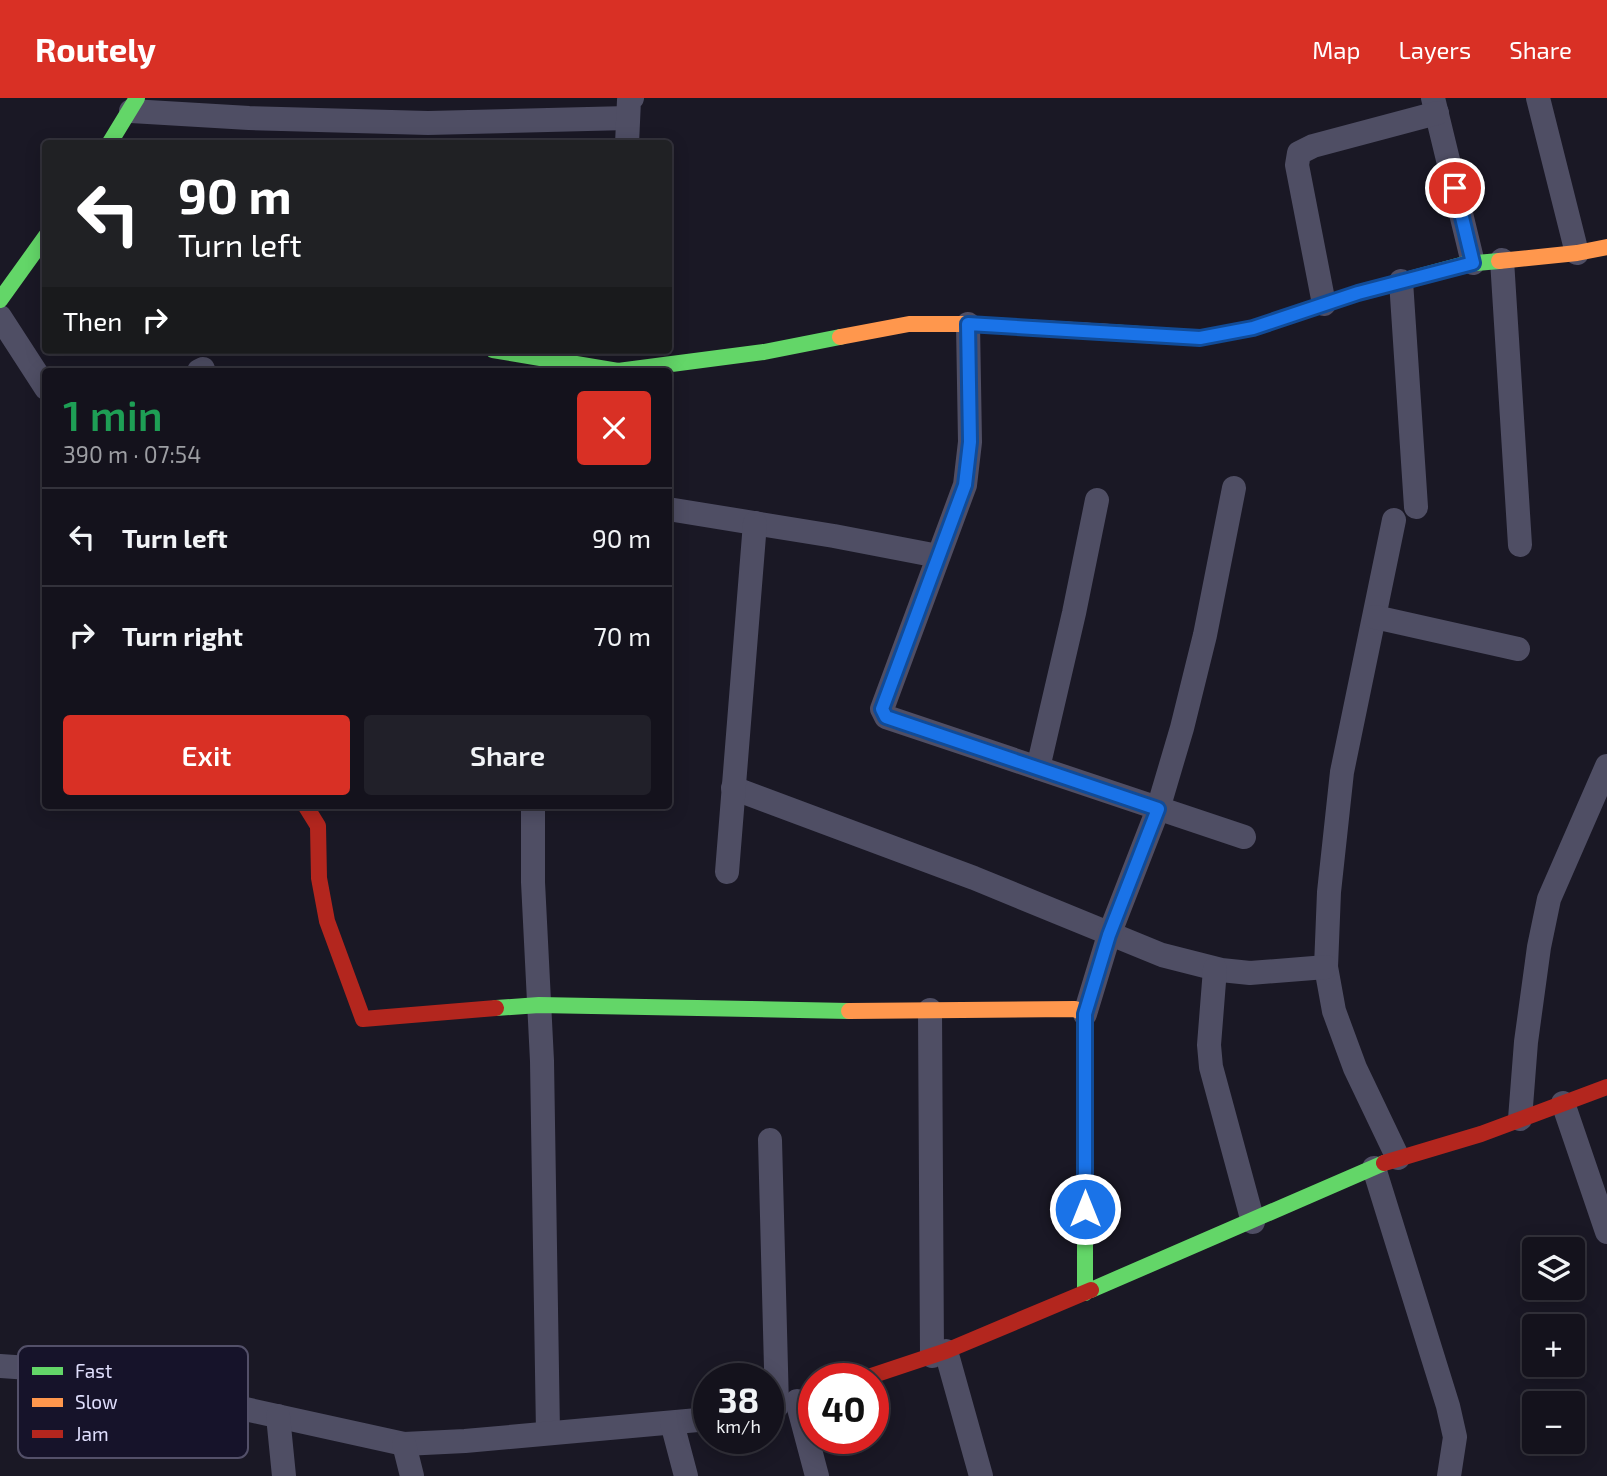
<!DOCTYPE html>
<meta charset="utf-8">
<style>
body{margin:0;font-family:"Exo 2",sans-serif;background:#212029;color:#f1f3f6;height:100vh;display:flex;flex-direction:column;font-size:26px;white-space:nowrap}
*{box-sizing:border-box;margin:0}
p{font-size:23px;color:#9d9ea3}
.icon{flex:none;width:38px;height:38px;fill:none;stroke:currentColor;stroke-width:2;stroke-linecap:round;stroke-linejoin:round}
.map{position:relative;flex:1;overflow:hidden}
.drawer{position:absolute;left:42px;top:270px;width:630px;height:441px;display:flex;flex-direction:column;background:#14121c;border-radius:7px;box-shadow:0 4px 18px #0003,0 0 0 2px #33323b}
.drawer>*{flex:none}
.guide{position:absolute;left:42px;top:42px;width:630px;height:214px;border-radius:7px;box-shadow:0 4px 18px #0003,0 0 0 2px #33323b;background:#202124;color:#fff;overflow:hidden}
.buttons{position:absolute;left:1522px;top:1139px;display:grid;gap:14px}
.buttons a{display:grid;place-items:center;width:63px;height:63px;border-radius:7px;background:#14121c;box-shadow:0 4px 18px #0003,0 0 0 2px #33323b;font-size:35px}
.speed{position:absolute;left:693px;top:1265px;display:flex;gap:14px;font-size:35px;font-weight:700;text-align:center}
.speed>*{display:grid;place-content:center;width:91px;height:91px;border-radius:50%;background:#14121c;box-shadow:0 4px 18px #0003,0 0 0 2px #33323b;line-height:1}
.speed small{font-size:18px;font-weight:400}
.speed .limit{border:10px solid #d22;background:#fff;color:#111}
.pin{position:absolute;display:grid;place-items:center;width:60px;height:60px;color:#fff;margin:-30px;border:4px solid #fff;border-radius:50%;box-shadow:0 2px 7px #0007}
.me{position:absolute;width:77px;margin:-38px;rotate:0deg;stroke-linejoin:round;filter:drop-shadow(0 0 5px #0008)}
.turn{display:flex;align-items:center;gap:24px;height:147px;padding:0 21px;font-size:32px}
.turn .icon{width:91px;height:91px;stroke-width:2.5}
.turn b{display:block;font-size:49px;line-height:60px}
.then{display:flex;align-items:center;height:66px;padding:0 21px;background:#0003;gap:14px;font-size:26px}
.round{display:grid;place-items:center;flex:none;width:74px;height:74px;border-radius:7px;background:#212029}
.headline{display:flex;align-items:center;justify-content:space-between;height:119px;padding:0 21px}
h1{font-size:42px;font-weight:600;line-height:52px;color:#1e9e55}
.action{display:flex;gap:14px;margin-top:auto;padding:14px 21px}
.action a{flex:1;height:80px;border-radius:7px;background:#d93025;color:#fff;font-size:28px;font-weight:600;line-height:80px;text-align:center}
.action a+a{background:#212029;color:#f1f3f6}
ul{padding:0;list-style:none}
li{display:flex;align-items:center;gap:21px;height:98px;padding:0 21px;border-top:2px solid #33323b}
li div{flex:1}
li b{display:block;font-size:26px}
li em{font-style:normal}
header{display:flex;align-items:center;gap:42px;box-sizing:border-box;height:98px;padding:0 35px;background:#d93025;color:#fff}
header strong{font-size:33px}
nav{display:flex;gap:38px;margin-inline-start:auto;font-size:24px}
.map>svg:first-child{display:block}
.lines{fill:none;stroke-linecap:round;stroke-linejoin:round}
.street{stroke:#4f4e64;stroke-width:24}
.fast{stroke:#63d668;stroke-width:16}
.slow{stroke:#ff974d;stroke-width:16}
.jam{stroke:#b3261e;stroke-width:16}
.route-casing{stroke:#114b97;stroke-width:18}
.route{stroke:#1a73e8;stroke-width:12}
.key{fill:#16132a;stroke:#535069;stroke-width:2}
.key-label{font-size:19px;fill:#e0dffd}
</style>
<header>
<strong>Routely</strong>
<nav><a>Map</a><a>Layers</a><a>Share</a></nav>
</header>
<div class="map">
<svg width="1607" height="1378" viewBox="0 0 1607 1378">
<rect width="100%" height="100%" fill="#1a1825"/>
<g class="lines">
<g class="street">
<polyline points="1433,0 1473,165"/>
<polyline points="1538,0 1577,155"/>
<polyline points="131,13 249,20 428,25 628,20"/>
<polyline points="627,46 629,2 632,0"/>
<polyline points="1502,162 1520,447"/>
<polyline points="1401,183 1416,409"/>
<polyline points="1324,206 1297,67 1299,55 1313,48 1437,15"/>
<polyline points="0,219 46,290"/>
<polyline points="968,226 970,344 965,387 882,611 886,619 1244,739"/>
<polyline points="199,273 203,271"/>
<polyline points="668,411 834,438 938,458"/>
<polyline points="1394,422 1342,674 1329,794 1326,869 1334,913 1355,970 1398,1060"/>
<polyline points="1375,519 1518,551"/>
<polyline points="1038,670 1074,515 1097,402"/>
<polyline points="733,690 974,780 1162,857 1221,872 1250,875 1326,869"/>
<polyline points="533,707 533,784 542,963 548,1335"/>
<polyline points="727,774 755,425"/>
<polyline points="1215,871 1209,947 1211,969 1253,1124"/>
<polyline points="930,912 932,1258"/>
<polyline points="1085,916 1109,837 1158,711 1182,630 1205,537 1234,390"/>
<polyline points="1563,1005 1607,1134"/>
<polyline points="1520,1021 1526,944 1539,849 1549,801 1607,668"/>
<polyline points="770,1042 777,1308"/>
<polyline points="1374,1070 1448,1308 1455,1339 1449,1378"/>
<polyline points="946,1253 981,1378"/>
<polyline points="0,1268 116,1276 227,1307 404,1346 465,1343 709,1321"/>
<polyline points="797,1303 817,1378"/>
<polyline points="278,1318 284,1378"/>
<polyline points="672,1325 686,1378"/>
<polyline points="404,1346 412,1378"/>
</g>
<g class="fast">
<polyline points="109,46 137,0"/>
<polyline points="0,202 46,138"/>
<polyline points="1109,234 1200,240 1253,230 1358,195 1465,166 1499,163"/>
<polyline points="493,252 618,273 764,254 840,239"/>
<polyline points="496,910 539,907 849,913"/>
<polyline points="1085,1025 1085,1195"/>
<polyline points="1091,1192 1384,1065"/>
</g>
<g class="slow">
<polyline points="1499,163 1577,155 1607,149"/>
<polyline points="840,239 909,226 968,226 1109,234"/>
<polyline points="849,913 1075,911 1085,916 1085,1025"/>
</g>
<g class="jam">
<polyline points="305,707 318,728 319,780 327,823 363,921 496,910"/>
<polyline points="1384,1065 1481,1036 1607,989"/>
<polyline points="862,1281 946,1253 1091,1192"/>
</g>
</g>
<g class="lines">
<g class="route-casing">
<polyline id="route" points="1085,1111 1085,916 1109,837 1158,711 886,619 882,611 965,387 970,344 968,226 1200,240 1253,230 1358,195 1473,165 1455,90"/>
</g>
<use href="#route" class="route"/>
</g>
<rect x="18" y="1248" width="230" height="112" rx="10" class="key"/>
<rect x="32" y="1269" width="31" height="8" fill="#63d668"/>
<rect x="32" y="1300" width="31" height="9" fill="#ff974d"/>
<rect x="32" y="1332" width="31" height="8" fill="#b3261e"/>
<g class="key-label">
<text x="75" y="1280">Fast</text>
<text x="75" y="1311">Slow</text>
<text x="75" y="1343">Jam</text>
</g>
</svg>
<div class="buttons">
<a><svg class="icon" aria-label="layers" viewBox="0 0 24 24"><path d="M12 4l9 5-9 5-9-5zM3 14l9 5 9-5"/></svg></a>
<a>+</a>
<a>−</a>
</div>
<div class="speed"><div>38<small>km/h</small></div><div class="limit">40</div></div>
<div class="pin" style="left:1455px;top:90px;background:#d93025"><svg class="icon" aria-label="arrive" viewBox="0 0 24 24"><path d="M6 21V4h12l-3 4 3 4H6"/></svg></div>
<svg class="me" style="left:1085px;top:1111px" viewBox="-20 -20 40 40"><circle r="17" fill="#1a73e8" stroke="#fff" stroke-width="3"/><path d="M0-11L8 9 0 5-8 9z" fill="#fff"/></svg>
<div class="guide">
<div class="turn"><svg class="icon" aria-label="left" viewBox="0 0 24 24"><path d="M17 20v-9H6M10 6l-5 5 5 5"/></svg><div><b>90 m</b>Turn left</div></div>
<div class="then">Then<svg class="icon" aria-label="right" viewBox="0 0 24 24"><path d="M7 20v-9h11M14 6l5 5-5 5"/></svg></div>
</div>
<section class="drawer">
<div class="headline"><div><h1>1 min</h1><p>390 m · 07:54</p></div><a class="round" style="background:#d93025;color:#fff"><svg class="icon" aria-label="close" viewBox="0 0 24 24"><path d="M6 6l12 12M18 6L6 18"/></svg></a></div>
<ul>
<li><svg class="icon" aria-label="left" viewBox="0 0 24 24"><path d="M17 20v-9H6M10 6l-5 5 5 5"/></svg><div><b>Turn left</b></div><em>90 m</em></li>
<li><svg class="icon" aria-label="right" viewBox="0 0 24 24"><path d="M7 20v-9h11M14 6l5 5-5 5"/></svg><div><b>Turn right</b></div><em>70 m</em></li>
</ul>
<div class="action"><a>Exit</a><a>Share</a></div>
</section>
</div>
